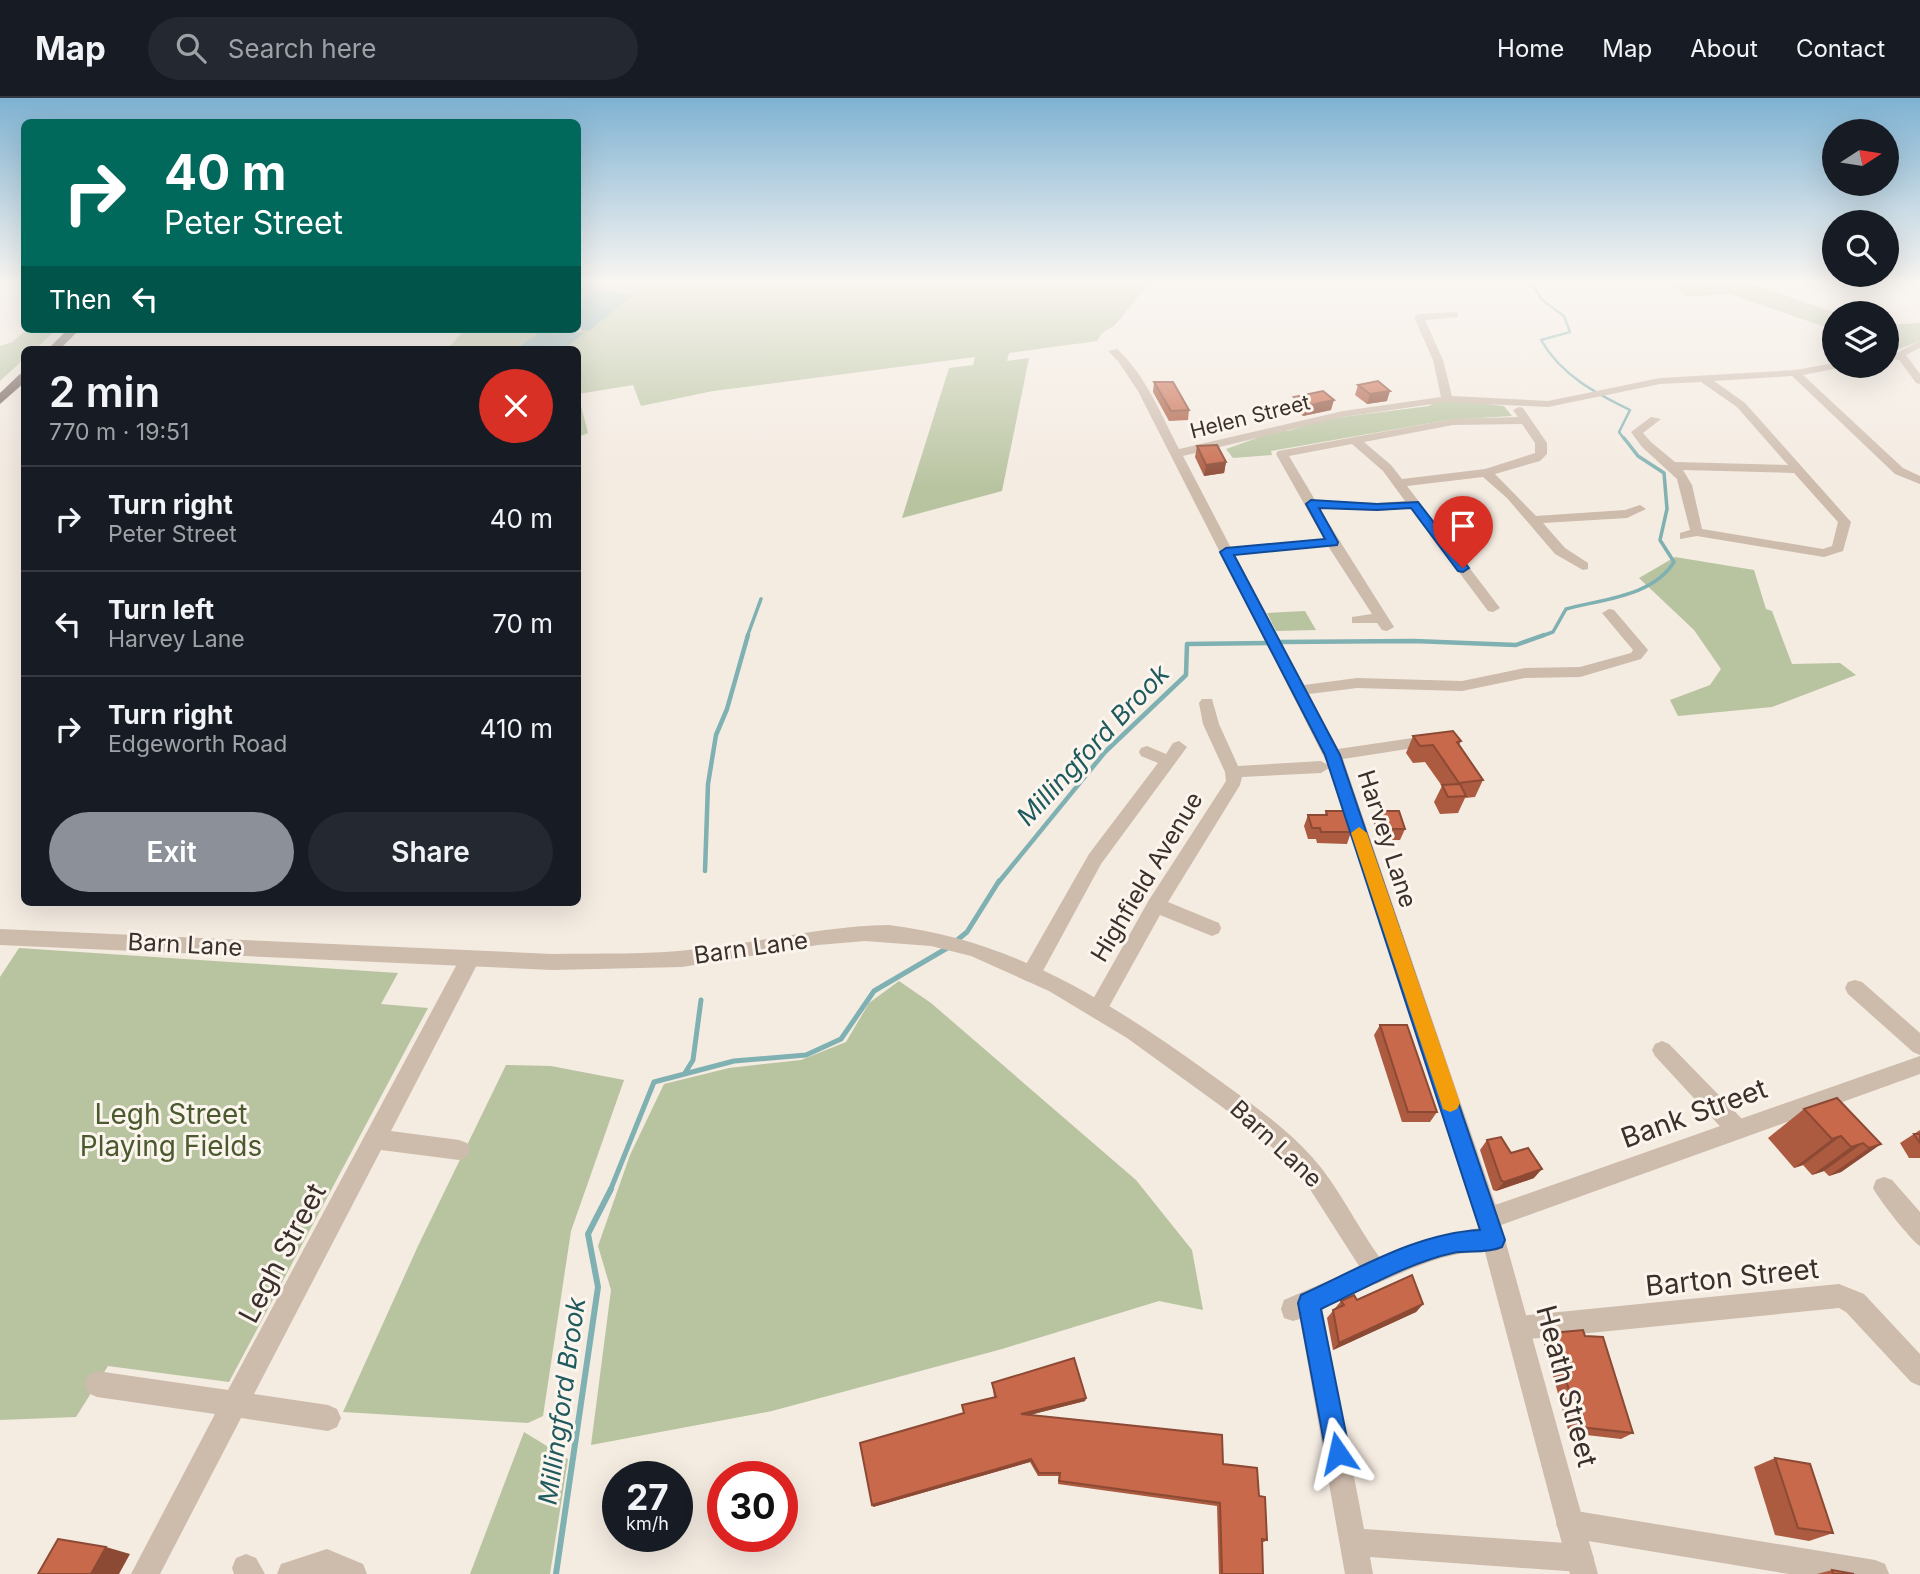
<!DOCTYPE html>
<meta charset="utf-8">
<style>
body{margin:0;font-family:Inter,sans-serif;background:#242831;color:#f1f3f6;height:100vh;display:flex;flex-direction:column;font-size:26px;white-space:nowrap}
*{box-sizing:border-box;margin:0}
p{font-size:23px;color:#9ea1a6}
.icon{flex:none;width:38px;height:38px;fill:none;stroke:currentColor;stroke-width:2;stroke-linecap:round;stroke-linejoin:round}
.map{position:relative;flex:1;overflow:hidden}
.sheet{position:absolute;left:21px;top:248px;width:560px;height:560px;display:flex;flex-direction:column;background:#171b24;border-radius:10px;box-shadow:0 7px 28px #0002}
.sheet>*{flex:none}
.hud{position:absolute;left:21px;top:21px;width:560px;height:214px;border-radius:10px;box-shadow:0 7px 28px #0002;background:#00695c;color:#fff;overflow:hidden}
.needle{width:46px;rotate:78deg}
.buttons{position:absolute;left:1822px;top:21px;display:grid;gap:14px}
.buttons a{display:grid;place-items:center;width:77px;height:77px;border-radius:50%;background:#171b24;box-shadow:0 7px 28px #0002;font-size:35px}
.speed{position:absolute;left:602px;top:1363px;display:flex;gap:14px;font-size:35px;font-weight:700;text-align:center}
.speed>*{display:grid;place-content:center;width:91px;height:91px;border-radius:50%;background:#171b24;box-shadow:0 7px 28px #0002;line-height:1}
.speed small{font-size:18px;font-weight:400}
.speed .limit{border:10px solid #d22;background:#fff;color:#111}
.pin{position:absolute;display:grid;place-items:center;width:60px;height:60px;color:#fff;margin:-72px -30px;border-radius:50% 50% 50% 0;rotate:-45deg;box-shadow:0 0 7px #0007}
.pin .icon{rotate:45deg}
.me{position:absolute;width:77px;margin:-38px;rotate:349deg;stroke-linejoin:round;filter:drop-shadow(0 0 5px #0008)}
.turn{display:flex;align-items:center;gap:24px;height:147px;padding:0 28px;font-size:32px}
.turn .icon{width:91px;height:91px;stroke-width:2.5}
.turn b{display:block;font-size:49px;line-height:60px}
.then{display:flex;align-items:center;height:66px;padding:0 28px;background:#0003;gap:14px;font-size:26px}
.round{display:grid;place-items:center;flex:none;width:74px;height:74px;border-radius:37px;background:#242831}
.summary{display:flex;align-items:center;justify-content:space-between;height:119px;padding:0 28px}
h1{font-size:42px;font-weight:600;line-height:52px}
.cta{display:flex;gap:14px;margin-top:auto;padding:14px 28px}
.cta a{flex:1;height:80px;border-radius:42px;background:#8c9099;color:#fff;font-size:28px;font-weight:600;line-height:80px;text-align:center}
.cta a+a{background:#242831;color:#f1f3f6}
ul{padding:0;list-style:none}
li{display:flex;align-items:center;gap:21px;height:105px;padding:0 28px;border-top:2px solid #363941}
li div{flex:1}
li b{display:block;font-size:26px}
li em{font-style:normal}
header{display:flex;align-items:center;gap:42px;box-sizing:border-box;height:98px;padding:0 35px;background:#171b24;border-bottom:2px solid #363941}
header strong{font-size:33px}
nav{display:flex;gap:38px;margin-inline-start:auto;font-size:24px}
.search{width:490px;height:63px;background:#242831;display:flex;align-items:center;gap:18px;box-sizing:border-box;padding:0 24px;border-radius:38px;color:#9ea1a6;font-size:26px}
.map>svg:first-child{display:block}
.green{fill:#b8c4a0}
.water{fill:#7fb0b2}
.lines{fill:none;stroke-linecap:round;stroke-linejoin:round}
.stream-far4{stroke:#7fb0b2;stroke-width:2.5}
.stream-far3{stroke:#7fb0b2;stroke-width:3.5}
.stream-far2{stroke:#7fb0b2;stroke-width:4.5}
.stream-far1{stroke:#7fb0b2;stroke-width:5}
.stream{stroke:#7fb0b2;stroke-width:6}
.minor{fill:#cdbbac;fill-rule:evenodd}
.tertiary{fill:#cdbbac;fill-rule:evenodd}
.trunk{fill:#6c584f;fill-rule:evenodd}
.wall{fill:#ac5a40}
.shaded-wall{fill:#8c4a34}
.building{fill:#c8694b;stroke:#8c4a34;stroke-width:2}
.route{fill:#1a73e8;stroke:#114b97;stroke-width:2}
.slow{fill:#f59e0b}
.labels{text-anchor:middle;stroke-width:6;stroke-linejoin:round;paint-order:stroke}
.far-street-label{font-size:21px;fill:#3b302b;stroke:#fbf5ee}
.street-label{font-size:24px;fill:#3b302b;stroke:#fbf5ee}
.water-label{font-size:26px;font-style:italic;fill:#1f5a5e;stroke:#fbf5ee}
.near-street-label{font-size:28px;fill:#3b302b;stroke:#fbf5ee}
.near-park-label{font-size:28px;fill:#4a5a2e;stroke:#fbf5ee}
</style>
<header>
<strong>Map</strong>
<div class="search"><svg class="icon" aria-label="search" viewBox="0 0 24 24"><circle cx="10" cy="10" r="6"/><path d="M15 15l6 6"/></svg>Search here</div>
<nav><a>Home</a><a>Map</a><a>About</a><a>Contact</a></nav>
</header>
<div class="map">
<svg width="1920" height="1476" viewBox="0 0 1920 1476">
<rect width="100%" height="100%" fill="#f4ebe1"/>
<g class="green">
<polygon points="578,183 1151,183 1115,227 1102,235 1097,243 1009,255 1007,263 1029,260 1002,393 902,420 949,270 973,267 975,259 713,293 641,308 633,287 578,296 588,335 578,339 578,252 447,252 465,231 578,231"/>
<polygon points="1667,183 1743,183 1837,215 1834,215 1834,232 1729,196 1686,199"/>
<polygon points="1920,225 1920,243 1894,253 1887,250 1887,227"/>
<polygon points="28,231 57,231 34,252 24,252 24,261 0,283 0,248 12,244"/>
<polygon points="1463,303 1504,308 1512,318 1448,322 1271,353 1272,357 1233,360 1226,351 1276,333 1288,333 1327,321 1429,308 1435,304"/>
<polygon points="1675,459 1754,472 1766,511 1772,513 1792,566 1840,565 1856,577 1772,609 1678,618 1670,602 1710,587 1721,571 1694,532 1639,480"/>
<polygon points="1305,513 1316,532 1276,533 1267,515"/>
<polygon points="19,850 398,875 381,906 428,910 229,1284 108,1268 76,1319 0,1322 0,879"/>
<polygon points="899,883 931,905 1136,1082 1192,1152 1203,1212 1159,1203 1002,1251 772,1313 591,1347 611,1192 598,1148 630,1057 664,986 729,970 801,962 846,944 869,905"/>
<polygon points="506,967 551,968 624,982 571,1133 543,1318 528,1325 343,1314 418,1148"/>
<polygon points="524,1334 568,1361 550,1476 470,1476"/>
</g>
<g class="water">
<polygon points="595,192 633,197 589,233 577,231 578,205"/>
<polygon points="543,231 584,235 563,252 515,252"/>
</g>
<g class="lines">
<path class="stream-far4" d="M1530,183L1542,202L1564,218L1570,234L1541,242C1561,277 1595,295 1630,312L1619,334L1625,342"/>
<g class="stream-far3">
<polyline points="747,539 761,501"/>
<path d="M1539,539L1553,534L1566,511C1602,501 1652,499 1674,464L1660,442L1667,411L1664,375L1638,358L1624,340"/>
</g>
<g class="stream-far2">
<polyline points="1279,544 1414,543 1516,547 1544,537"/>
<polyline points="705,773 708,686 716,637 727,611 748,537"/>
<polyline points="998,785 1105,654 1186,577 1187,546 1270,545"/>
</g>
<g class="stream-far1">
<polyline points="956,843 967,834 999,783"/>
<polyline points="685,975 693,962 701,902"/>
<polyline points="610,1093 654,984 734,963 806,957 841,941 874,893 949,849"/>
</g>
<polyline class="stream" points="556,1476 598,1189 588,1136 611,1091"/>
<g class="minor">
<path d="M1455,214L1458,215V219L1425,222L1443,262L1452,298L1548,303L1660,280L1795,272L1834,265V268H1839L1838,270L1803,277L1903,370L1920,378V386L1895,376L1792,278L1714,283L1745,305L1851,424L1843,453L1824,459L1697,438L1680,441V435L1690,432L1677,381L1642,349L1631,334L1651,319L1661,321L1643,335L1651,344L1675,364L1788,367L1737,309L1701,284L1660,286L1548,309L1447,304L1343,319L1183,358L1231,450L1324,441L1276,356L1278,353L1453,321L1518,319L1513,312L1519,309L1523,310L1547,345V356L1540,363L1495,376L1536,418L1625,412L1640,407L1646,411L1627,420L1543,425L1565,450L1588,465V471L1583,472L1555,456L1507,400L1483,379L1407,388L1500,510L1493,514L1488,513L1411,410L1377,413L1319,410L1394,529L1387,533L1382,532L1377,525H1352V519L1372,516L1328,448L1235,457L1304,587L1357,580L1462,583L1525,570L1580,569L1631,555L1633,552L1602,515L1609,511L1614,512L1648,552L1641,561L1580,579L1525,580L1462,593L1357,590L1309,596L1338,651L1433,637L1441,642L1433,647L1343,661L1499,1117L1495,1125L1487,1128L1479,1125L1475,1117L1329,670L1321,675L1242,679L1240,687L1168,804L1219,825L1221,830L1219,835L1212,838L1160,817L1105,916L1098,919L1091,916L1088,910L1149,802L1226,683L1225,674L1203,626L1199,605L1202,601H1212L1219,626L1238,668L1321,663L1328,667L1138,293L1118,263L1108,253L1117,251C1145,276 1162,318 1179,351L1343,313L1441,299L1433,262L1414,219L1419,216ZM1522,326L1535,345V355L1485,371L1402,381L1391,367L1364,344L1453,327ZM1352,346L1383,373L1405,403L1377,405L1315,402L1289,358ZM1683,372L1794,375L1838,424L1832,448L1823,451L1702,431L1692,387Z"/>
<polygon points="1886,255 1907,259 1902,262 1886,261"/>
<polygon points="1179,643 1187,649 1101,766 1038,882 1031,884 1024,882 1021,876 1024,870 1089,756 1158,665 1141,658 1139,654 1141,650 1147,648 1166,656 1173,645"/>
<polygon points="470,853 477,855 480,861 391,1033 459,1042 467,1045 470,1052 467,1059 459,1062 381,1052 254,1296 328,1307 337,1311 341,1320 337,1329 328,1333 241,1320 160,1476 131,1476 215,1316 97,1299 88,1295 84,1286 88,1277 97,1273 228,1292 463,855"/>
<polygon points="1855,882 1862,884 1920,935 1920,957 1913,954 1848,896 1845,890 1848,884"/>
<polygon points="1662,943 1669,946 1744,1023 1747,1030 1744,1037 1736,1040 1728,1037 1655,958 1652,952 1655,946"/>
<path d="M1884,1079L1892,1082L1920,1114V1148C1912,1144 1877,1099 1873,1090L1876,1082Z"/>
<polygon points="1376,1162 1384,1166 1388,1174 1384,1182 1322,1210 1364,1431 1580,1446 1590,1450 1594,1460 1590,1470 1580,1474 1370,1459 1373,1476 1345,1476 1300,1221 1293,1223 1284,1220 1281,1211 1284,1202"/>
<polygon points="1839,1186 1864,1196 1920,1256 1920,1288 1911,1284 1846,1214 1839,1210 1519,1242 1510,1239 1507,1230 1510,1221 1519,1218"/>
<polygon points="1570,1412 1875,1462 1885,1466 1889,1476 1789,1476 1570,1440 1560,1436 1556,1426 1560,1416"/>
<polygon points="327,1451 363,1466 367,1476 277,1476 281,1466"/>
<polygon points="246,1456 256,1460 265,1476 234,1476 232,1470 236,1460"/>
</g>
<g class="tertiary">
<polygon points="1920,243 1920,250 1906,257 1920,276 1920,286 1916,285 1895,256"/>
<path d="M889,827C1013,842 1109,903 1209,975C1245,1001 1282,1026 1312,1059C1339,1089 1356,1127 1380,1160L1434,1139L1479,1130L1475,1117L1479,1109L1498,1106L1920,958V976L1501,1127L1598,1476H1570L1485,1154C1446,1153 1411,1171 1376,1186L1368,1182L1306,1085L1273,1050L1236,1019L1127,940L1049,893L971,858L931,848L865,843L818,847L682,869L552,872L0,847V831L552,856C600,855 649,857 697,851C762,844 824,828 889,827Z"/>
</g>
<g class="trunk">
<polygon points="68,231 80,231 59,252 47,252"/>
<polygon points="20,276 24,276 24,285 0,306 0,295"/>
</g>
</g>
<g class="wall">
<polygon points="1154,284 1189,312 1188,322 1169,323 1153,294"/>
<polygon points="1358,287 1387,303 1367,306 1355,297"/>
<polygon points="1294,299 1331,312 1303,318 1291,309"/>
<polygon points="1197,348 1226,364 1224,375 1204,378 1195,359"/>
<polygon points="1413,638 1461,643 1459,647 1483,682 1475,699 1465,700 1458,715 1440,716 1434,704 1442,688 1425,664 1413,665 1406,655"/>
<polygon points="1326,713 1351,734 1347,746 1317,745 1316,741 1308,741 1304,728 1308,717 1325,717"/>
<polygon points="1379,713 1405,731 1400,742 1380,742 1374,725"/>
<polygon points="1380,927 1437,1014 1430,1024 1402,1024 1374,937"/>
<polygon points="1804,1011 1881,1046 1841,1074 1829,1078 1824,1073 1812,1077 1803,1067 1794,1070 1768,1040"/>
<polygon points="1920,1032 1920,1060 1909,1060 1900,1045"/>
<polygon points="1487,1042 1511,1055 1534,1080 1496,1093 1493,1092 1480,1052"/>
<polygon points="1357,1202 1423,1206 1416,1214 1333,1252 1327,1220 1341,1203"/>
<polygon points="1552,1235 1585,1238 1633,1335 1621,1341 1569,1335 1543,1242"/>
<polygon points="992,1285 1086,1300 1085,1303 1030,1317 1223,1366 1259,1398 1267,1442 1264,1444 1262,1444 1263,1476 1219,1476 1217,1408 1058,1386 1059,1378 1038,1378 1030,1364 873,1409 964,1315 962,1307 994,1299"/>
<polygon points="1775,1360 1833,1435 1809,1443 1775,1437 1754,1369"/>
<polygon points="1832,1472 1854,1476 1817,1476"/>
</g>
<g class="shaded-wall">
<polygon points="1390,293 1387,303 1367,306 1370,296"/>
<polygon points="1334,302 1331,312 1303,318 1306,308"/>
<polygon points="1226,364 1224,375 1204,378 1206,367"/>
<polygon points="1841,1038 1803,1067 1794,1070 1832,1041"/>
<polygon points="1863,1045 1824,1073 1812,1077 1851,1049"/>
<polygon points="1881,1046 1841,1074 1829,1078 1869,1050"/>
<polygon points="1542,1071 1534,1080 1496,1093 1504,1084"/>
<polygon points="1423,1206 1416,1214 1333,1252 1339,1245"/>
<polygon points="1086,1300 1085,1303 1021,1319 1021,1316"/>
<polygon points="1031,1361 1030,1364 873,1409 872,1407"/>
<polygon points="106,1449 130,1456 119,1476 91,1476"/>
</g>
<g class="building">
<polygon points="1378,283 1390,293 1370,296 1358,287"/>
<polygon points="1154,284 1173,284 1189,312 1171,313"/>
<polygon points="1323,293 1334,302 1306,308 1294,299"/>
<polygon points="1217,347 1226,364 1206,367 1197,348"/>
<polygon points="1453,633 1461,643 1457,644 1483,682 1459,685 1433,647 1420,648 1413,638"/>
<polygon points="1460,686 1466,698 1448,699 1442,687"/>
<polygon points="1326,713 1344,713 1351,734 1321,734 1320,730 1312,730 1308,717 1327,717"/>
<polygon points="1379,713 1399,713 1405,731 1385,731"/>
<polygon points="1380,927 1407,927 1437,1014 1408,1014"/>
<polygon points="1837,1000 1881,1046 1869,1050 1863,1045 1851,1049 1841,1038 1832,1041 1804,1011"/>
<polygon points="1914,1036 1920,1036 1920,1045"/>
<polygon points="1501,1039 1511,1055 1528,1050 1542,1071 1504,1084 1501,1082 1487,1042"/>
<polygon points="1412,1177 1423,1206 1339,1245 1333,1212 1344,1207 1341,1203 1354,1197 1357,1202"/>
<polygon points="1583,1232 1585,1238 1603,1239 1633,1335 1580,1329 1552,1235"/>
<polygon points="1074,1260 1086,1300 1021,1316 1222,1337 1223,1366 1257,1370 1259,1398 1265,1399 1267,1442 1262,1441 1263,1476 1222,1476 1220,1405 1059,1383 1060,1375 1039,1375 1031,1361 872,1407 860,1345 964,1315 962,1307 996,1299 992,1285"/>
<polygon points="1775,1360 1810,1366 1833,1435 1798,1430"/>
<polygon points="58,1441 106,1449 91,1476 38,1476"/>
<polygon points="1832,1472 1854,1476 1833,1476"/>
</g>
<linearGradient id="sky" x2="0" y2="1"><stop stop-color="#7eb2d2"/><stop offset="0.47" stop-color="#faf6f2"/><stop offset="1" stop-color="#faf6f2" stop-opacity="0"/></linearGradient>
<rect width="1920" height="390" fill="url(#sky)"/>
<path class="route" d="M1311,402L1377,406L1418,404L1469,470L1463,474L1458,473L1411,410L1377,412L1319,410L1338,444L1337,447L1234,457L1340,657L1505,1142L1502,1149C1486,1156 1469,1152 1453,1155C1410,1164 1362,1192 1321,1211L1350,1355L1346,1363L1338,1367L1329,1363L1326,1355L1298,1205L1301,1197C1358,1171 1417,1135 1480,1132L1325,657L1220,454L1226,450L1325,441L1306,406Z"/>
<polygon class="slow" points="1359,729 1367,735 1460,1005 1457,1011 1450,1014 1443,1011 1351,735"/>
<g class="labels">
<g class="far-street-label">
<text transform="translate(1250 319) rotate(-14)" y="7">Helen Street</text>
</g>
<g class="street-label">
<text transform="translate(1387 741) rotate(72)" y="8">Harvey Lane</text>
<text transform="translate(1147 779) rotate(-59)" y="8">Highfield Avenue</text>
<text transform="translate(185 847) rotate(3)" y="8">Barn Lane</text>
<text transform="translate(751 850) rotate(-8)" y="8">Barn Lane</text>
<text transform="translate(1276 1046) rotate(43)" y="8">Barn Lane</text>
</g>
<g class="water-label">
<text transform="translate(1093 647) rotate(-47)" y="9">Millingford Brook</text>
<text transform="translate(562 1303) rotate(-82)" y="9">Millingford Brook</text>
</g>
<g class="near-street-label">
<text transform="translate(1694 1015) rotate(-20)" y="10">Bank Street</text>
<text transform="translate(282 1155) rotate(-62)" y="10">Legh Street</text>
<text transform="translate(1732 1179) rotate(-6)" y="10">Barton Street</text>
<text transform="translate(1567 1288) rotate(75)" y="10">Heath Street</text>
</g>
<g class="near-park-label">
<text x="171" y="1026">Legh Street<tspan x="171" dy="32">Playing Fields</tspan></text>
</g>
</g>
</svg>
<div class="buttons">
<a><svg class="needle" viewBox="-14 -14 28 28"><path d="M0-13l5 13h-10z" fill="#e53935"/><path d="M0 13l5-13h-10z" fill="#9ea1a6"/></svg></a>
<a><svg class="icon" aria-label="search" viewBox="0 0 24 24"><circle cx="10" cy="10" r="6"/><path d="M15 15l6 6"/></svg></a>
<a><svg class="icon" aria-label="layers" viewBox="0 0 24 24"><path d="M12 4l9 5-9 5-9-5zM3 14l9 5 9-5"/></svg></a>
</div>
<div class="speed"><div>27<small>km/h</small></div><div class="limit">30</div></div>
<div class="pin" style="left:1463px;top:470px;background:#d93025"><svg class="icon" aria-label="arrive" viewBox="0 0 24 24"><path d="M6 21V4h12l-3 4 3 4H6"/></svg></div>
<svg class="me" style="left:1338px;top:1355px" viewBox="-20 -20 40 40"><path d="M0-17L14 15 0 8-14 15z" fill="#1a73e8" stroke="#fff" stroke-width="4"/></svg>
<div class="hud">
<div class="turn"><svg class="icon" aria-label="right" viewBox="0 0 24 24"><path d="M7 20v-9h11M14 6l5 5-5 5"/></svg><div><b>40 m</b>Peter Street</div></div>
<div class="then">Then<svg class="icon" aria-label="left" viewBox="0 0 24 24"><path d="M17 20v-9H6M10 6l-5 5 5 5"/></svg></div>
</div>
<section class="sheet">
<div class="summary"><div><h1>2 min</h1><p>770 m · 19:51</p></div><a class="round" style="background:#d93025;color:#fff"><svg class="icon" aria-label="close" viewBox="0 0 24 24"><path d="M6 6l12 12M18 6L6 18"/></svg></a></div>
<ul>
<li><svg class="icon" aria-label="right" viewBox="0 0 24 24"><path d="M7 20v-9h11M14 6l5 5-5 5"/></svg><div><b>Turn right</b><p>Peter Street</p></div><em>40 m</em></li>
<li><svg class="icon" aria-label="left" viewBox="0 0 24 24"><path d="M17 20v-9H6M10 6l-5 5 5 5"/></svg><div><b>Turn left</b><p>Harvey Lane</p></div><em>70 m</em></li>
<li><svg class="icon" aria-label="right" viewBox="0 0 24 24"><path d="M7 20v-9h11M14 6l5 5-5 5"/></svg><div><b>Turn right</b><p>Edgeworth Road</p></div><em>410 m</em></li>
</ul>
<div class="cta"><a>Exit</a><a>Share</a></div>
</section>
</div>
